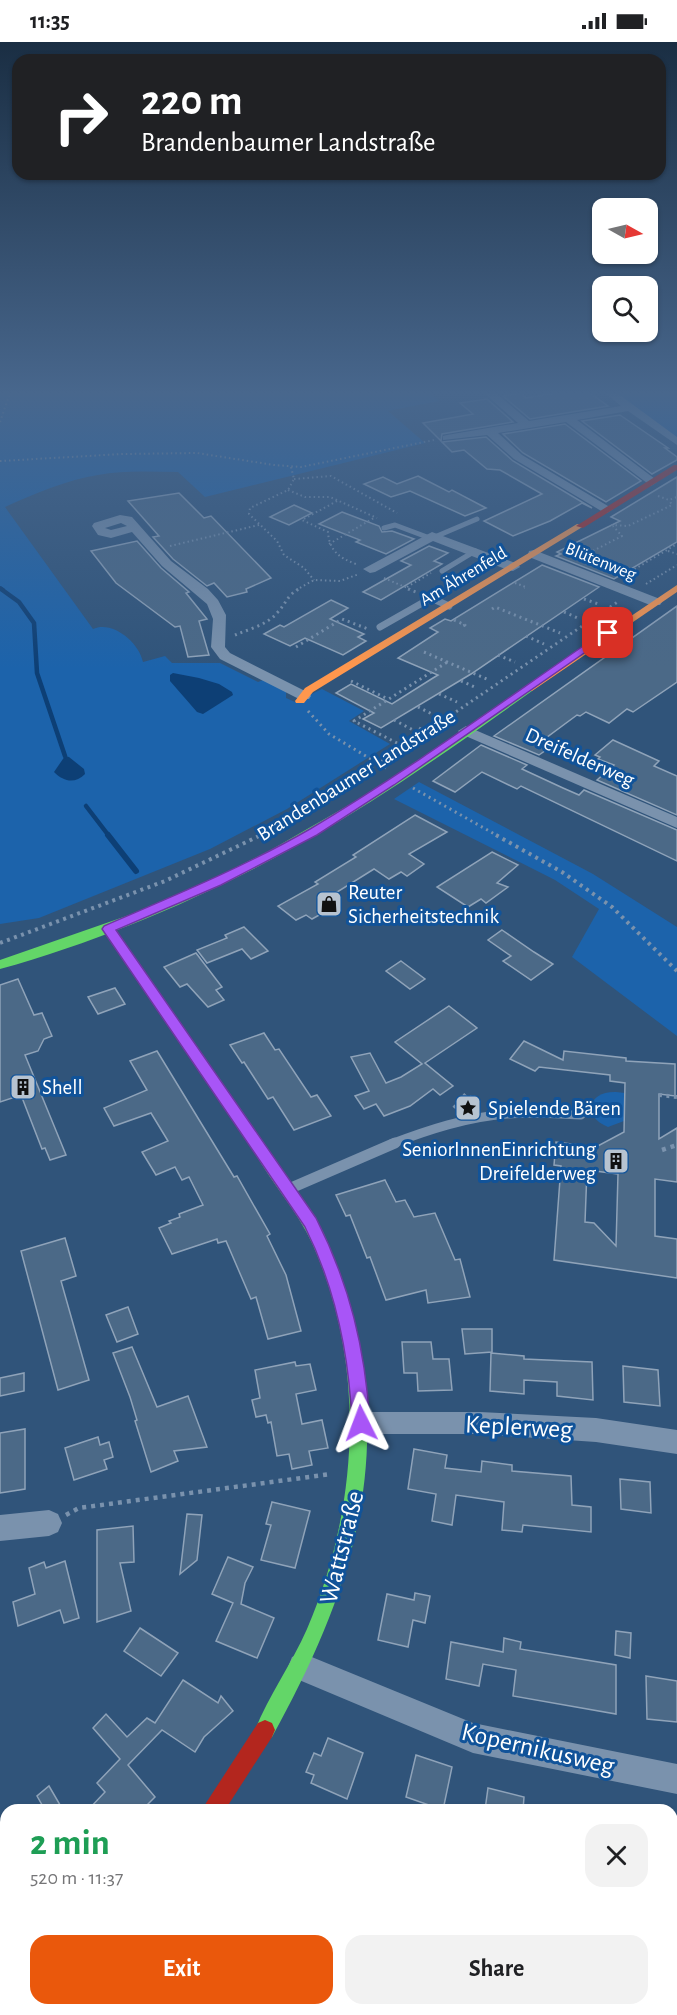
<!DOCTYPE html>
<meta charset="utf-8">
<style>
body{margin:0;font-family:"Alegreya Sans",sans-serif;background:#f2f2f2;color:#202124;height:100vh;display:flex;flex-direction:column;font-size:22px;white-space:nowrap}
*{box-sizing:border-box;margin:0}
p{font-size:20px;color:#757577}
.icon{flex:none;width:33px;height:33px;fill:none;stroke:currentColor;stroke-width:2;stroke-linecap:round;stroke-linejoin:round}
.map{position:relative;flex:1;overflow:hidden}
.details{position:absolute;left:0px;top:1762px;width:678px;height:212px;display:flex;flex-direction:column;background:#fff;border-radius:18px 18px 0 0;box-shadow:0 2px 4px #0004}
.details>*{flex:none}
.hud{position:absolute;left:12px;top:12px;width:654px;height:126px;border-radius:18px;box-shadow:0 2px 4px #0004;background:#202124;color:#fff;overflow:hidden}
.needle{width:39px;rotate:98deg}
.fabs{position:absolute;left:592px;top:156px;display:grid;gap:12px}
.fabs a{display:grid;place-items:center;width:66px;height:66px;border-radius:12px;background:#fff;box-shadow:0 2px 4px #0004;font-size:30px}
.pin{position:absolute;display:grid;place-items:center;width:51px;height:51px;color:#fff;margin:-26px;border-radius:12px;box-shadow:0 3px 9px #0006}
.me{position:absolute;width:66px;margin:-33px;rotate:357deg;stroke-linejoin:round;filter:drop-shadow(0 0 4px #0008)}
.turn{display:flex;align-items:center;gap:21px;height:126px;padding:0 30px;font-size:27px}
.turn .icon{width:78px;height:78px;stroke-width:2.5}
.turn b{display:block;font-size:42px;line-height:51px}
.round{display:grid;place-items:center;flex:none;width:63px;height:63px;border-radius:18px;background:#f2f2f2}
.head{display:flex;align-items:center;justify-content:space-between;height:102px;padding:0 30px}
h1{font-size:36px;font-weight:600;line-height:45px;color:#1e9e55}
.cta{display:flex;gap:12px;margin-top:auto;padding:12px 30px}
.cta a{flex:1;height:69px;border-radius:18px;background:#ea580c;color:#fff;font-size:24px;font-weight:600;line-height:69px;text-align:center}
.cta a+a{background:#f2f2f2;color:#202124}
.status{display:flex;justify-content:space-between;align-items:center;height:42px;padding:0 30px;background:#fff;direction:ltr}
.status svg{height:16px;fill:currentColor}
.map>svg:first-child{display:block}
.green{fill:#1c63ab}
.water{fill:#0d3f75}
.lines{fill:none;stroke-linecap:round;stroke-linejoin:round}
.stream-far2{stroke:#0d3f75;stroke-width:4}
.stream-far1{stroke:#0d3f75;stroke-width:4.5}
.stream{stroke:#0d3f75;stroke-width:6}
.building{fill:#4b6987;stroke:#8fa3b9;stroke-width:1.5;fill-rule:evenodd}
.path-far3{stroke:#7a92ad;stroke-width:2;stroke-dasharray:1.5 3;stroke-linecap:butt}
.path-far2{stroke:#7a92ad;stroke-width:3;stroke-dasharray:2 4;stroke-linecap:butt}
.path-far1{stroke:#7a92ad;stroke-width:4;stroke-dasharray:3 4.5;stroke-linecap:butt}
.path{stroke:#7a92ad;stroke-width:4.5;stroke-dasharray:4 5;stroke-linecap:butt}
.lane-far3{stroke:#7a92ad;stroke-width:5}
.lane-far2{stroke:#7a92ad;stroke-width:7}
.lane-far1{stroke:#7a92ad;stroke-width:9}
.lane{stroke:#7a92ad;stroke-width:11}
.street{fill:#7a92ad;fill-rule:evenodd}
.fast{fill:#63d668;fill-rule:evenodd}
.slow{fill:#ff974d;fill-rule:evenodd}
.jam{fill:#b3261e;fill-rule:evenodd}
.route{fill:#a855f7;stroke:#6d37a1;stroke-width:1.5}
.labels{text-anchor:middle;stroke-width:6;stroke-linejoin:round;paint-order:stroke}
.far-street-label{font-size:18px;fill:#fff;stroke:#115399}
.street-label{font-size:21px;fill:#fff;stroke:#115399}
.poi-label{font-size:21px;fill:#fff;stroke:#115399;text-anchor:start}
.near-street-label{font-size:26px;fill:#fff;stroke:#115399}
</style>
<div class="status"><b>11:35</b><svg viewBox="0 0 49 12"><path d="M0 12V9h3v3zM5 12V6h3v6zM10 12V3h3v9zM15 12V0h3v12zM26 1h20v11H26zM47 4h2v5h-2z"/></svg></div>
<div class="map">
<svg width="677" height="1973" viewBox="0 0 677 1973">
<rect width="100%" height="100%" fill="#30547a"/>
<g class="green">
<path d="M0,351H430L439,359L388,369L425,401L205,455L178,430C151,430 124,428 98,433C66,438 34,452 5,465L93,587C112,578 139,600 143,620L165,614L172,621H220L258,640L263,638L286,649V656L295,660L322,647L364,669L349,679L390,702L287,767L210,807L39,876L0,882Z"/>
<polygon points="614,351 677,351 677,396"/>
<polygon points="419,740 593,832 677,885 677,994 572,915 599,867 555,838 394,757"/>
<path d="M616,1050L625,1051L624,1079L608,1085C581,1074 588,1049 616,1050Z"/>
</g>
<g class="water">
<polygon points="173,631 199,636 219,642 232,650 233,653 203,672 197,670 170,639 170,633"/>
<path d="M65,714L69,715L84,727L85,732C75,742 64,740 54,730Z"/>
</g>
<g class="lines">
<polyline class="stream-far2" points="0,546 3,548"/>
<g class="stream-far1">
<polyline points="1,547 19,560 34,581 37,631 65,714"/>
<polyline points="86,764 109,794"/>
</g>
<polyline class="stream" points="108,793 136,829"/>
</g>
<g class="building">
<polygon points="521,351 526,356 556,351 590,351 608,364 530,377 503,354"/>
<polygon points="487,357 513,380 442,392 441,399 423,381 473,372 460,361"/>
<polygon points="620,373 668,406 665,406 677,415 677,418 652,432 582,379"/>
<polygon points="565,382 641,439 606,460 523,411 503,392"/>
<polygon points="486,395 513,419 592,466 582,461 550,479 513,494 484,479 542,452 500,428 487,427 464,408 452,410 442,400"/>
<polygon points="418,434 449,450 452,448 486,466 465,474 410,449 391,455 364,442 383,435 397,442"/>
<polygon points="677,435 677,500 614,537 556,514 561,512 557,510 620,479 611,475"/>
<polygon points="179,451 204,476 211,474 271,536 246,547 247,550 227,555 214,541 207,544 173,517 153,495 159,494 128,459"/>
<polygon points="294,463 312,471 289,483 270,475"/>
<polygon points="342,470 379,484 382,490 392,489 414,497 386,512 356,500 360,498 319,482"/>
<polygon points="137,499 161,526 189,550 186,551 207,577 199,579 209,613 188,615 180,584 175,585 116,541 91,509"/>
<polygon points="429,504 448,511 434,519 442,522 381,558 363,550 411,523 401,519"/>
<polygon points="542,523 599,545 471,632 381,686 363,677 374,671 336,651 351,642 392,662 433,636 438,633 398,616 438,590 430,586 445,577 451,579"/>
<polygon points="331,558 348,566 330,577 364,592 358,595 366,599 343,613 305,596 290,604 264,592 280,583 284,585"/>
<polygon points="677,564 677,640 633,670 627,667 609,681 586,670 580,674 577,673 546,696 550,698 547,700 553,703 539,713 494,694"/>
<polygon points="613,698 659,719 654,724 677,734 677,773 597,738 614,723 598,717 600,715 595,713"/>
<polygon points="481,703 527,723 522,727 563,746 579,753 584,748 677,788 677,819 521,744 517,747 482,730 455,750 433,739"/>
<polygon points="415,773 447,790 409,812 424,822 407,834 401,830 389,837 374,827 329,855 339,862 312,877 306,873 296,878 278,864 318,842 315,840 356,815 353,813"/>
<polygon points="492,810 518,823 497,841 508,845 486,861 481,857 468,865 437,845"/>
<polygon points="244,885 268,909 251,917 242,907 207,921 197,908 227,896 225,893"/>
<polygon points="502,888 534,910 553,922 531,938 503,919 511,914 488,898"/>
<polygon points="196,911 222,945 216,948 224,958 208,965 187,942 180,945 164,925"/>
<polygon points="401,919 425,937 410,947 386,929"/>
<polygon points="18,937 34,973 42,971 52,994 44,997 38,1009 25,1013 66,1113 50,1118 45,1106 42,1107 21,1053 0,1060 0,943"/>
<polygon points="115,946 125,962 98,972 88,955"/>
<polygon points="449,964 477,986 425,1021 453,1044 440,1053 433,1047 410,1064 384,1074 376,1062 364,1067 355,1054 369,1049 351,1015 370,1011 386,1041 401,1035 422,1022 395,1000"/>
<polygon points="264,991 275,1008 279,1007 311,1055 317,1053 331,1074 294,1088 273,1055 268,1057 244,1020 242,1021 230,1003"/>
<path d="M524,999L563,1018L564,1009L626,1016V1019L675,1022V1054L659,1052V1097L677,1086V1140L655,1137V1194L677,1197V1236L554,1218L561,1124L554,1123L556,1100L596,1105L624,1090L625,1041L610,1039V1033L539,1025L535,1029L510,1017ZM587,1128L618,1132L616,1204L594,1181L585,1180Z"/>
<polygon points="157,1009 234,1135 237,1134 270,1192 267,1194 286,1233 301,1289 268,1297 256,1255 251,1257 226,1199 218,1201 217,1197 172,1212 159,1186 171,1181 169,1179 180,1175 179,1172 203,1163 189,1135 182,1138 175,1125 156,1133 142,1110 168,1099 151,1071 114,1084 104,1066 147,1048 130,1019"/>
<polygon points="385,1138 396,1160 405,1158 414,1175 435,1171 455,1218 460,1217 470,1255 428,1261 426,1248 386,1258 370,1215 367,1216 350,1173 346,1174 336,1153"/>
<polygon points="65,1196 76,1234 61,1239 89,1338 58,1348 21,1209"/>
<polygon points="128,1265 138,1292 117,1300 106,1273"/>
<polygon points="462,1287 492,1287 492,1310 465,1312"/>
<polygon points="402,1300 431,1300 433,1317 449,1317 452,1348 418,1349 417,1331 404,1331"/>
<polygon points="132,1305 157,1365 188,1354 207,1405 174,1409 178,1419 151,1430 135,1379 137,1378 130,1355 113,1311"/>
<polygon points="491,1311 524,1314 524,1317 592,1320 593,1358 557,1354 557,1340 524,1338 524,1352 490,1349"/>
<polygon points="295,1320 296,1324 310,1322 316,1348 296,1352 302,1382 322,1378 328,1406 309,1409 312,1423 292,1427 289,1412 277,1414 271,1380 268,1381 266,1373 256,1375 252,1358 260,1356 255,1328"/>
<polygon points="623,1324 658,1328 660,1364 624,1360"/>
<polygon points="24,1331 24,1349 0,1354 0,1336"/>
<polygon points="25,1387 25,1447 0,1451 0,1391"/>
<polygon points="98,1395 100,1403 109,1400 113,1415 104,1418 107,1427 74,1438 65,1406"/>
<polygon points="414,1407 447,1413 445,1426 481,1430 482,1419 512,1423 512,1429 571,1434 572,1463 591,1465 591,1490 523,1483 522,1490 502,1488 504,1460 456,1453 452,1483 432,1479 436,1452 408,1447"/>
<polygon points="620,1437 650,1440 651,1471 621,1467"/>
<polygon points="272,1460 310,1469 295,1526 261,1518 271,1483 266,1482"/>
<polygon points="187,1472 202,1473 197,1518 180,1532"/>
<polygon points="133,1484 134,1520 120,1521 131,1569 97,1580 97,1488"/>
<polygon points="228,1515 253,1525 245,1541 241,1562 274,1576 257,1616 216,1599 233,1561 212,1552"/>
<polygon points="65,1519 79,1576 64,1581 60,1568 18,1584 13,1560 35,1552 29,1526 44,1520 46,1526"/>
<polygon points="415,1551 430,1554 425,1581 413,1578 408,1605 378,1598 387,1552 414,1558"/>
<polygon points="140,1586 178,1611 161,1634 124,1609"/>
<polygon points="616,1589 631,1591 630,1616 615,1613"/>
<polygon points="504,1596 521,1600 520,1607 616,1623 616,1672 513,1654 516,1628 483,1622 479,1644 446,1637 451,1600 503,1610"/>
<polygon points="646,1634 677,1639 677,1680 647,1677"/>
<polygon points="183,1638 218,1661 221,1654 233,1669 204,1695 195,1710 162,1688 128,1723 155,1755 142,1768 88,1768 105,1750 97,1741 120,1717 93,1686 106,1672 127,1695 147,1676 155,1681"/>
<polygon points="328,1696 363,1711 347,1757 311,1741 314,1733 306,1730 314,1711 321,1714"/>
<polygon points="416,1713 452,1725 443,1768 406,1755"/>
<polygon points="49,1744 63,1768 45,1768 37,1754"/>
<polygon points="488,1746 524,1755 523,1768 485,1768"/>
</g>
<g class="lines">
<g class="path-far3">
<polyline points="0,380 10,351"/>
<polyline points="0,419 123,412 197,411 274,423 301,425 434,398"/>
<polyline points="291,425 294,437 288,448 250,466 249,472 277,499 284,513 304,526 314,538"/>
<polyline points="294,437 331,434 397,471"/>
<polyline points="288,448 305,455 330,455 377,476"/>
<polyline points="658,454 669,458 677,455"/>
<path d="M337,459L302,478L328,490C329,508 339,516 356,522"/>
<polyline points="611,483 628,484 672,463 669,458"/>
<polyline points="329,502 374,476"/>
<polyline points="170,504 259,483"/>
<polyline points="668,509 677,512"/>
<polyline points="585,513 622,494 613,484"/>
<polyline points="623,534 677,502"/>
<polyline points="384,536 412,548"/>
<polyline points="515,541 526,545 524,546"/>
<polyline points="646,542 677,523"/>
<polyline points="407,545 431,531"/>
<polyline points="296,548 314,538 340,539 359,532"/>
</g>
<g class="path-far2">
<polyline points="408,547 416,550"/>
<polyline points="584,557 601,563"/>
<polyline points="492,567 495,565 560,591"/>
<polyline points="564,570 580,577"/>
<polyline points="454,578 465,583 463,584"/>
<path d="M235,593C249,587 267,583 277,571C286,562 287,553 299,547"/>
<polyline points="526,594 544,602"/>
<polyline points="296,605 342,577 368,587"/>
<polyline points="424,610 489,638"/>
<polyline points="498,613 515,620"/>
<polyline points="351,639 388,657"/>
<polyline points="461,639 477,646"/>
<polyline points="439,652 457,660"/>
<polyline points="418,665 436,674"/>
<polyline points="308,669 329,692 386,726"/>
<polyline points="394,678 415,689"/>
<polyline points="419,686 435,693"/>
<polyline points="397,701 354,679 449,619"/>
<polyline points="413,746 498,794"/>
<polyline points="258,794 397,710 619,559"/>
</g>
<g class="path-far1">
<polyline points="496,793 562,830 612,865 677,929"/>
<polyline points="0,901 165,839 261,793"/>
<polyline points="659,1053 677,1055"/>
<polyline points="454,1066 466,1052 479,1062"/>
</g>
<g class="path">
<polyline points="662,1108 677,1103"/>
<polyline points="66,1473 79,1466 331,1432"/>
</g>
<g class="lane-far3">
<polyline points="384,486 395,483 427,495"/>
<polyline points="437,494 477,477"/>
<polyline points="442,529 475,509"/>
</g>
<polyline class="lane-far2" points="380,585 431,556 449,564"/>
<path class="lane-far1" d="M391,1102C428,1088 467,1075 507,1072C532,1070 556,1072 581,1073"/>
<polyline class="lane" points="291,1146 395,1101"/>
<g class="street">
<polygon points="484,351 496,351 529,379 621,364 605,351 617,351 677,395 677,403 628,369 577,378 655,437 657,440 651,444 566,380 498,391 522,413 613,467 607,471 603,470 514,417 487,393 443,398 443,394 447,393 518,381"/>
<path d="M120,473L132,475L171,519L208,547L218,558L226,573L225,605L230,611L309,651L311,654L309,657H299L220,617L211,605L213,577L207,562L162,524L132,490L111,496L98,493L92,484L94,481ZM121,481L127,484L111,488L105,486Z"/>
<polygon points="432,490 518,522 520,525 513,529 508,528 433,499 375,530 370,531 363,527"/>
<polygon points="534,508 660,557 662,560 660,563 650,563 529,515 528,512 529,509"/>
<polygon points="466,684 677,775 677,786 461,692 458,689"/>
<polygon points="361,1370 480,1370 596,1376 677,1388 677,1412 596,1400 480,1392 361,1392 352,1389 349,1381 352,1373"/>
<polygon points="49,1468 58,1472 62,1481 58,1490 49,1494 0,1499 0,1473"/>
<polygon points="302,1611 473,1681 677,1722 677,1752 473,1711 292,1635 288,1625 292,1615"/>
<polygon points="6,1919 6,1951 0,1952 0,1920"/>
<polygon points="192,1968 229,1968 231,1973 195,1973"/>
</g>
<g class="fast">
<path d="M528,644L532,645V649C459,701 386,753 309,797C212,852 107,897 0,927V918L135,871L203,842L269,809L368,752Z"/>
<path d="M261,1103L266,1105C286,1134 308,1161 324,1192C340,1227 351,1263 358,1300C388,1445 341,1570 272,1695L265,1698L258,1695L255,1688C269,1653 292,1621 307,1587C359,1466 367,1323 312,1201C297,1168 271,1141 254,1109L256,1105Z"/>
</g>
<g class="slow">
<polygon points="577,482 584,484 313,650 304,661 296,661 295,659 305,646"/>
<polygon points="677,543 677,550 532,649 524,649 523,647"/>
</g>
<g class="jam">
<polygon points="674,423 677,423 677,428 583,486 576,484"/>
<polygon points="108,883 112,884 266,1105 268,1109 266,1113 256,1113 104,890 102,887 104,884"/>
<polygon points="265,1678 272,1681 275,1688 272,1695 225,1768 203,1768 206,1761 258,1681"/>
</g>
</g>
<linearGradient id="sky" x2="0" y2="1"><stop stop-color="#1a2e43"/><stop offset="0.56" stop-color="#48678d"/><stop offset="1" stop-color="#48678d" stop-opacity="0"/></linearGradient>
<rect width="677" height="627" fill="url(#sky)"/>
<path class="route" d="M605,589L613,591L394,743L317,793L221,843L116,888L316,1176C350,1243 365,1306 370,1381L367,1387L361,1389L355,1387L352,1381C349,1312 336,1247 305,1185L102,887L104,884C173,854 244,825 310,787C411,727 507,656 605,589Z"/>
<defs>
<g id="shop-square" transform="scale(1.35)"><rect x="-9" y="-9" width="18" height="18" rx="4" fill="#b7c3d0" stroke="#115399"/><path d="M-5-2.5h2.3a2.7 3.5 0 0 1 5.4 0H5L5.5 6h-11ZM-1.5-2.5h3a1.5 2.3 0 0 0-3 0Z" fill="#111"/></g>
<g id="building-square" transform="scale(1.35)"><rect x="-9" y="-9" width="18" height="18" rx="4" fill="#b7c3d0" stroke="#115399"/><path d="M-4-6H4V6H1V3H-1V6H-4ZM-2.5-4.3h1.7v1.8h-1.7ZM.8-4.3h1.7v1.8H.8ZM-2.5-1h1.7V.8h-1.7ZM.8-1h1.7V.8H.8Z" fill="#111"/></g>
<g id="sight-square" transform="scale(1.35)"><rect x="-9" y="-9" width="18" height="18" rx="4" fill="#b7c3d0" stroke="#115399"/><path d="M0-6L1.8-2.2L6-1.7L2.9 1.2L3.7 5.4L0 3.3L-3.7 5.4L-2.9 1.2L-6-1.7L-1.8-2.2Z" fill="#111"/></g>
</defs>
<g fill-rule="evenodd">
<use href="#shop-square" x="329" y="862"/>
<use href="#building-square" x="23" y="1045"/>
<use href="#sight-square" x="468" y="1066"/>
<use href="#building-square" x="616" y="1119"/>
</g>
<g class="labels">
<g class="far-street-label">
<text transform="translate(601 519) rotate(22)" y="6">Blütenweg</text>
<text transform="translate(463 534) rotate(-31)" y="6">Am Ährenfeld</text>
</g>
<g class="street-label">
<text transform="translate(580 715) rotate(24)" y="7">Dreifelderweg</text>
<text transform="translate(356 733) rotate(-32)" y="7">Brandenbaumer Landstraße</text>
</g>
<g class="poi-label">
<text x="348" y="857">Reuter<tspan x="348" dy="24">Sicherheitstechnik</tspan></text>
<text x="42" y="1052">Shell</text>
<text x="488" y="1073">Spielende Bären</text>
<text x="596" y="1114" text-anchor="end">SeniorInnenEinrichtung<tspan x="596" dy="24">Dreifelderweg</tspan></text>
</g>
<g class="near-street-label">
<text transform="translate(519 1384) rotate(3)" y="9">Keplerweg</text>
<text transform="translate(341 1505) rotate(-76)" y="9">Wattstraße</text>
<text transform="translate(538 1706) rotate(13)" y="9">Kopernikusweg</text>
</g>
</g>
</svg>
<div class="fabs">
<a><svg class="needle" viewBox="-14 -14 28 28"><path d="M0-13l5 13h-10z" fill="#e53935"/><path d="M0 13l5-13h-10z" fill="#757577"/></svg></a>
<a><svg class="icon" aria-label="search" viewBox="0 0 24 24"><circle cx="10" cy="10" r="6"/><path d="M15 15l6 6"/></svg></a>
</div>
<div class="pin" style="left:608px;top:591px;background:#d93025"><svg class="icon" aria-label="arrive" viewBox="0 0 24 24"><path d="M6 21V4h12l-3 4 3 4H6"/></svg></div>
<svg class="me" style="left:361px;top:1381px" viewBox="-20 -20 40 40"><path d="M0-17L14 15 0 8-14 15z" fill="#a855f7" stroke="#fff" stroke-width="4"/></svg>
<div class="hud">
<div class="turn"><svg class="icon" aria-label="right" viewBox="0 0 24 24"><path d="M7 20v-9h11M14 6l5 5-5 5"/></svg><div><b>220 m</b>Brandenbaumer Landstraße</div></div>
</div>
<section class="details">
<div class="head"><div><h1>2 min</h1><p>520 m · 11:37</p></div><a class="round"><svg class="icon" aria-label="close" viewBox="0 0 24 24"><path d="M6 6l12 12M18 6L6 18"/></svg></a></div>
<div class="cta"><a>Exit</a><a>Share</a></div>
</section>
</div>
